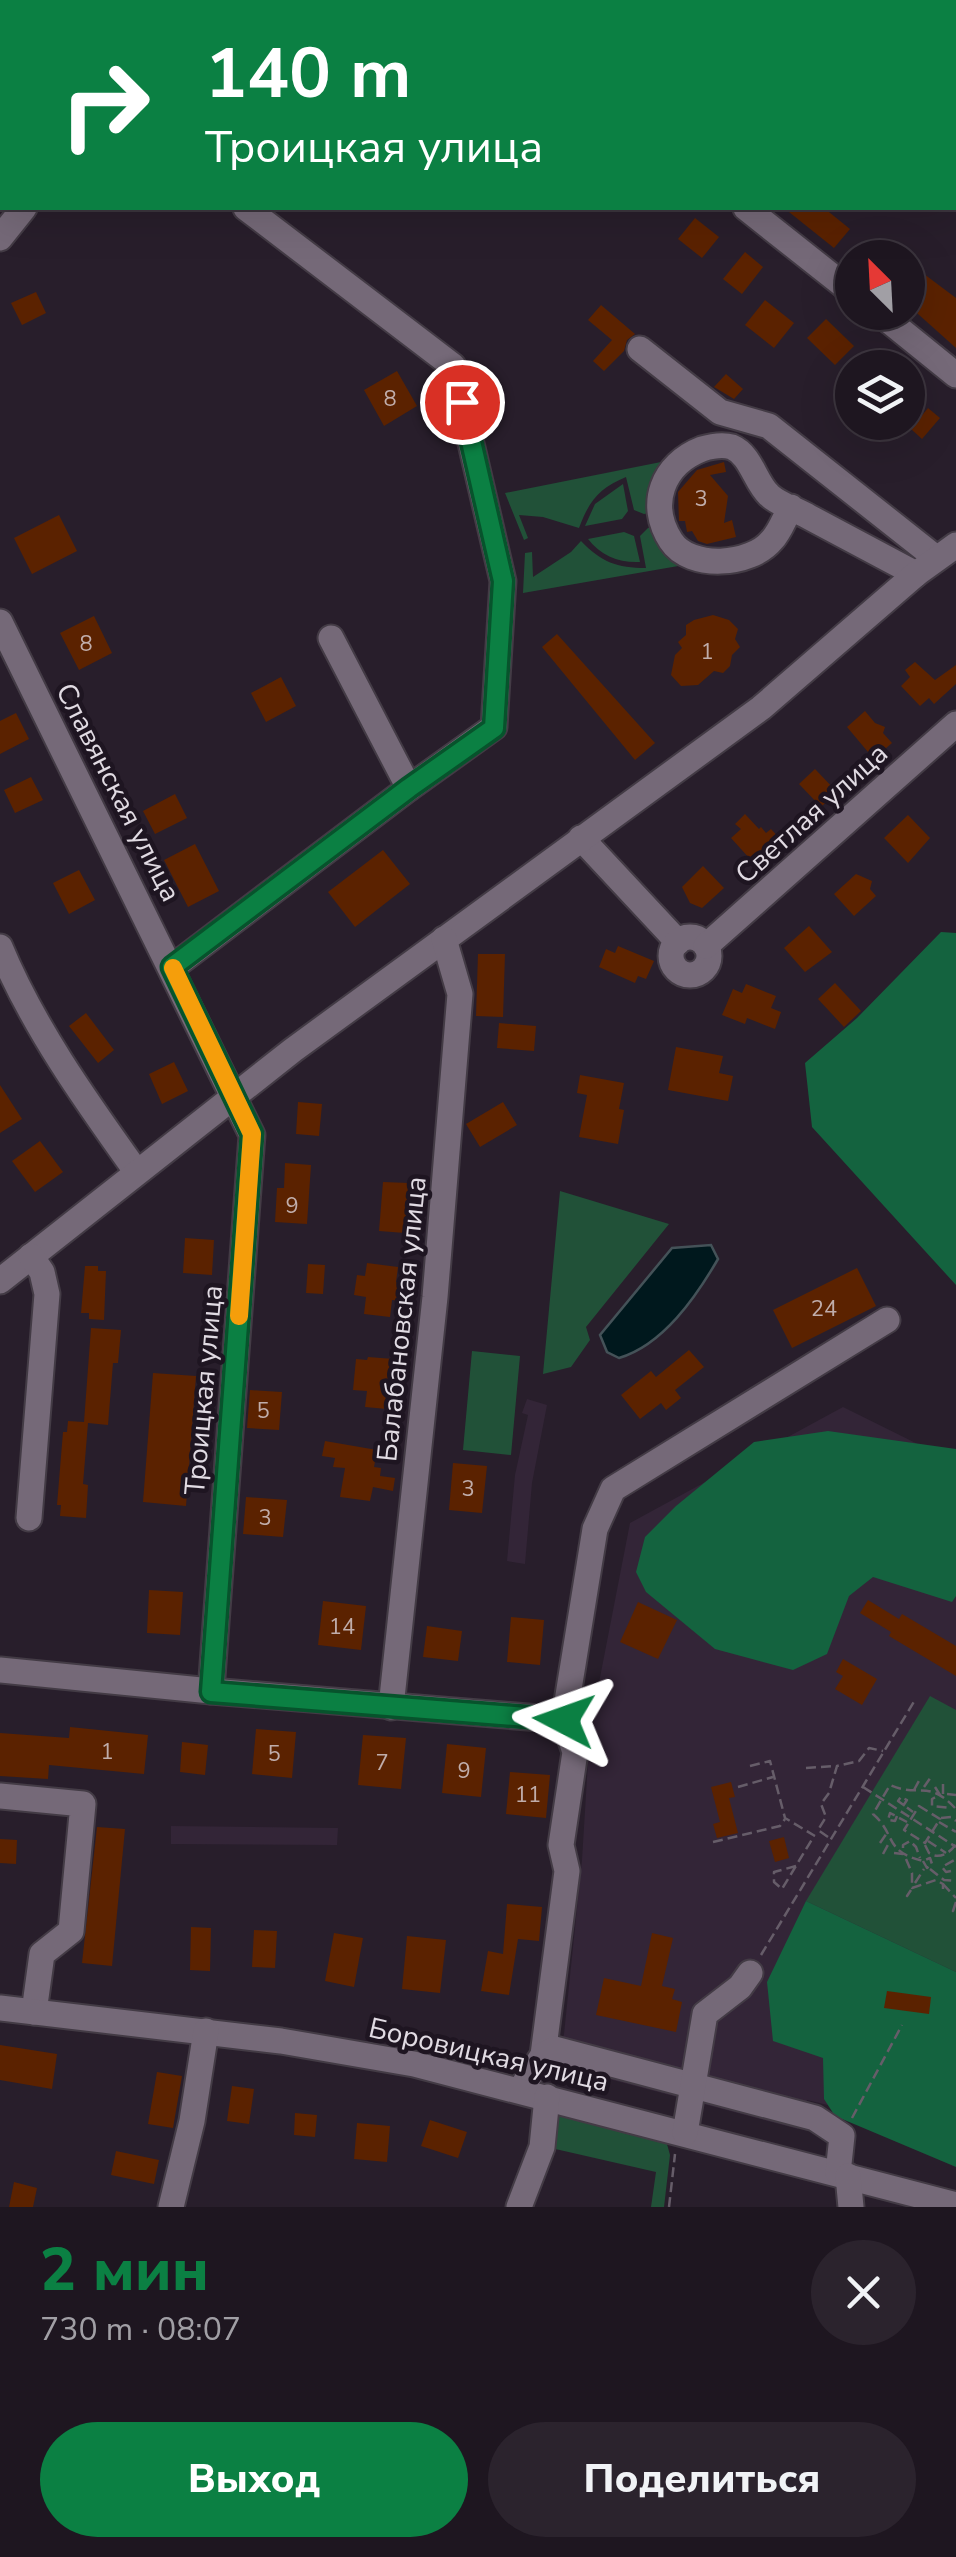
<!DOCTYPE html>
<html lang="ru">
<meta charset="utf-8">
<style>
body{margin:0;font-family:"Nunito Sans",sans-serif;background:#2b232d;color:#f1f3f6;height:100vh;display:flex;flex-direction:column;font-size:38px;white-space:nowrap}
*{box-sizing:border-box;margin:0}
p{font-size:32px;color:#a19fa5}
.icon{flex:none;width:55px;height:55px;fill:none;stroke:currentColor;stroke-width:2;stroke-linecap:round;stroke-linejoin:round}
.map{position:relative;height:2207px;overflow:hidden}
.sheet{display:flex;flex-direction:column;background:#1e1620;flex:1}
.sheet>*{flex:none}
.top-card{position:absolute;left:0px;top:0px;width:958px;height:210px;box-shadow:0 10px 40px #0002,0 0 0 2px #3c353e;background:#0b8043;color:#fff;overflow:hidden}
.needle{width:65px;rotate:336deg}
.tools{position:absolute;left:835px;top:240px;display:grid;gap:20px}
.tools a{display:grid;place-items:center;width:90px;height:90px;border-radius:50%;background:#1e1620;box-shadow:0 10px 40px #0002,0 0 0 2px #3c353e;font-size:50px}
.pin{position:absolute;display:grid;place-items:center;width:85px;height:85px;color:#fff;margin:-42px;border:5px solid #fff;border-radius:50%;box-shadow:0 2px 10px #0007}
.me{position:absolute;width:110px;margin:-55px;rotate:274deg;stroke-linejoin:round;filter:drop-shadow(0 0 8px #0008)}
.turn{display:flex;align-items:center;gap:35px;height:210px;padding:0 40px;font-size:45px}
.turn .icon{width:130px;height:130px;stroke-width:2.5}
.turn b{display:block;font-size:70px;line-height:85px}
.round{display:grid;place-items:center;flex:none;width:105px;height:105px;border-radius:52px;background:#2b232d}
.overview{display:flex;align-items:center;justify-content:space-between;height:170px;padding:0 40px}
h1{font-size:60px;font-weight:800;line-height:75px;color:#0b8043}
.primary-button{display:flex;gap:20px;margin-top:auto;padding:20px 40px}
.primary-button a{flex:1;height:115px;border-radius:60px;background:#0b8043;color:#fff;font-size:40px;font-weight:800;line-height:115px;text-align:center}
.primary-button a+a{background:#2b232d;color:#f1f3f6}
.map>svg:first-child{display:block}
.built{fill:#332537}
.green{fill:#215138}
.forest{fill:#14633f}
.water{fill:#00181d;stroke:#445258;stroke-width:2.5}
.building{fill:#5b2200}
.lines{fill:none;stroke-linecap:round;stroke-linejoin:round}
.minor-casing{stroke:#433b45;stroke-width:29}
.path{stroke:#665d69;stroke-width:2.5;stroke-dasharray:10 5;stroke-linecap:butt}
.minor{stroke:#756978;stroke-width:25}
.route-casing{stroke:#07532c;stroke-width:25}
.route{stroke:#0b8043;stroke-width:18}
.slow{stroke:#f59e0b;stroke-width:18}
.labels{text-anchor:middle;stroke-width:9;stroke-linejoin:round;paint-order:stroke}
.number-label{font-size:22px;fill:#c0adaa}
.street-label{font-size:28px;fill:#e1dbe3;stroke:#1e1521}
</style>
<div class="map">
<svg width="956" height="2207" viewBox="0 0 956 2207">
<rect width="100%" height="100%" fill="#281e2b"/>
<g class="built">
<polygon points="527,1399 547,1405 532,1483 525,1564 507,1561 515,1475 528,1415 522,1413"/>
<polygon points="843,1407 956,1463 956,2136 807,2100 798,2129 556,2065 564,2034 582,1860 590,1729 630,1523"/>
<polygon points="171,1826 338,1828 337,1845 171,1844"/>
</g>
<g class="green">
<path d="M671,460L653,512L644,514L634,510L626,477C599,488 589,501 579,528L543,517L519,515L528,538L524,540L505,493Z"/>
<polygon points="623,484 628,511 622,519 585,526 595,504"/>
<path d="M656,526L684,565L523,593L525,553L532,552L533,577L571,552L581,541C601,562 617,568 646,568L640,536L648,528Z"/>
<path d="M624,532L634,536L640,562C619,563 601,556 588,539Z"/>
<polygon points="560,1191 669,1224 586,1327 590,1340 571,1367 543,1374"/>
<polygon points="472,1351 520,1356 511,1455 463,1450"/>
<polygon points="930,1696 956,1710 956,1972 806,1901"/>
<polygon points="560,2115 667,2144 670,2155 664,2207 651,2207 656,2172 551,2148 553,2119"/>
</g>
<g class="forest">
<polygon points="941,932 956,933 956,1285 812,1127 805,1063 857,1018"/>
<polygon points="828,1431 956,1449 956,1596 952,1602 873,1577 849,1596 827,1654 793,1670 715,1649 646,1592 636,1572 645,1537 676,1506 754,1442"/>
<polygon points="806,1901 956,1972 956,2167 835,2116 824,2099 823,2058 773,2041 767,1982"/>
</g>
<path class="water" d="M711,1245L718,1259C696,1297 663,1345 619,1358L607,1352L600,1335L672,1248Z"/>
<g class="building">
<polygon points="784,208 824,208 850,229 834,248"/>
<polygon points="695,218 719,237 702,258 678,239"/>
<polygon points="745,252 763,267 742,294 723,279"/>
<polygon points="908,262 956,298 956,348 908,305"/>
<polygon points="36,292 46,313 22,325 11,303"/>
<polygon points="765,300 794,323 774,348 745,325"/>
<polygon points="601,305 635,334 627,340 624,351 604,371 593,361 612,340 588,320"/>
<polygon points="826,319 854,346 835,365 807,338"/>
<polygon points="397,371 417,406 384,426 364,390"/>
<polygon points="726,374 743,389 734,399 714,387"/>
<polygon points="928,408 940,418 922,439 911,429"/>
<polygon points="724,462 726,472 710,475 728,496 724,523 732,520 736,537 707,544 698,541 692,531 687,532 685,521 679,521 678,492 697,470"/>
<polygon points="59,515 77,551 32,574 14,538"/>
<polygon points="713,615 729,620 738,629 735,639 740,647 732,655 730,666 723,673 714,671 698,685 681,686 671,675 675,655 682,648 678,642 686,635 686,625 694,620"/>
<polygon points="94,616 112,653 79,670 60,633"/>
<polygon points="557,634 655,743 635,760 542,647"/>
<polygon points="915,662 935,680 956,665 956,684 934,704 929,698 920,706 901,686 910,677 905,670"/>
<polygon points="281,677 296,706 266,722 251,693"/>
<polygon points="865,711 875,723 885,727 883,733 892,743 878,755 872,748 868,752 847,727"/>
<polygon points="16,713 29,739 0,754 0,721"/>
<polygon points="815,769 837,792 821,807 799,784"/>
<polygon points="31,777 43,800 15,813 4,790"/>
<polygon points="175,794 187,818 155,834 143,811"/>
<polygon points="745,814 759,829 761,827 766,833 771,829 782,841 765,856 760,850 750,859 731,838 741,829 735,824"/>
<polygon points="908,815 930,838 908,863 884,838"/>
<polygon points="195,844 219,891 188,907 164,860"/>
<polygon points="383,850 410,884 355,927 328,892"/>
<polygon points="703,866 724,888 702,908 690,903 682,887"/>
<polygon points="79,870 95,900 69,914 53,883"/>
<polygon points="856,874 872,881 870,889 876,896 854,916 834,894"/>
<polygon points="809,926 832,952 805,972 784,948"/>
<polygon points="618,946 654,961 646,979 638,976 635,983 599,967 606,949 615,953"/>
<polygon points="478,954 505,954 503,1017 476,1016"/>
<polygon points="835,983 861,1011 844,1027 818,999"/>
<polygon points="746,984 776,996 771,1008 781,1012 775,1029 747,1018 745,1024 722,1015 733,989 742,993"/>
<polygon points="86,1013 114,1050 98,1063 69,1026"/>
<polygon points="499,1023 536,1026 534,1051 497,1048"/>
<polygon points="676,1047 723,1056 719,1073 733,1076 728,1101 668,1090"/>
<polygon points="174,1062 188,1091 162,1104 149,1074"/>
<polygon points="580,1075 624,1083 619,1109 624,1110 618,1144 579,1137 587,1095 577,1093"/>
<polygon points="0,1085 22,1119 0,1133"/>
<polygon points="298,1102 322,1104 319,1136 296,1134"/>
<polygon points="503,1102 517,1125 480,1147 466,1124"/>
<polygon points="40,1141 63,1172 35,1192 12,1161"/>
<polygon points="285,1163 311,1165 307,1224 275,1222 277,1188 284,1188"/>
<polygon points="383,1182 409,1183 405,1233 379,1231"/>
<polygon points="185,1238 214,1240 212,1275 183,1273"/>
<polygon points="367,1263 398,1267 396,1282 403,1283 401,1301 392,1300 390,1317 364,1314 366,1297 354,1295 357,1275 365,1276"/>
<polygon points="308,1264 325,1265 323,1294 306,1293"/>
<polygon points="85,1266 98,1266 98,1271 106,1271 104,1320 89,1319 89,1313 81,1313"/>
<polygon points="857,1268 876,1306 792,1348 773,1310"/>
<polygon points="91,1328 121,1330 118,1363 113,1363 108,1425 88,1423 83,1484 88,1485 86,1518 60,1516 61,1505 57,1505 63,1432 67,1432 68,1421 84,1422"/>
<polygon points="689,1350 704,1367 675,1390 681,1398 666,1410 661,1403 640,1419 621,1395 651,1371 656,1377"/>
<polygon points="368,1357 394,1359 387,1409 365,1407 367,1391 353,1390 356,1359 367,1360"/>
<polygon points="153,1373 196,1376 186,1506 143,1502"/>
<polygon points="250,1390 282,1392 279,1430 247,1428"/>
<polygon points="325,1441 377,1450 374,1467 381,1468 380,1476 395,1478 393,1491 373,1487 370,1501 340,1497 345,1468 333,1467 335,1458 322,1456"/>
<polygon points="453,1463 487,1466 482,1513 449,1510"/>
<polygon points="246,1497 287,1500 283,1537 243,1534"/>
<polygon points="149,1590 183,1592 180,1635 147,1633"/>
<polygon points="868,1600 899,1619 902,1614 956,1646 956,1676 889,1636 891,1632 860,1613"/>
<polygon points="323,1601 366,1606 361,1650 318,1645"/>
<polygon points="638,1602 677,1620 658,1659 620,1642"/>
<polygon points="511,1617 544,1620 540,1665 507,1662"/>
<polygon points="427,1626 462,1631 458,1661 423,1657"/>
<polygon points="843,1659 877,1679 862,1705 835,1689 843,1676 836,1672"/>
<polygon points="70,1727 148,1735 144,1774 49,1765 48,1779 0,1776 0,1733 69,1738"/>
<polygon points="256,1729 296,1732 292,1778 252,1774"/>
<polygon points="363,1735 406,1738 401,1789 358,1785"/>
<polygon points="182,1742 208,1745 205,1775 180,1772"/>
<polygon points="447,1744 486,1748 481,1797 442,1793"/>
<polygon points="510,1772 550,1775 546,1818 506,1814"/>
<polygon points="731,1782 735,1797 729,1798 738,1833 717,1838 713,1824 720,1822 711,1787"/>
<polygon points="97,1827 125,1829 112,1966 82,1963"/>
<polygon points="784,1837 789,1858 775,1862 769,1841"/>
<polygon points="0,1839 17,1840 16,1864 0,1863"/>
<polygon points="507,1904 542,1907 539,1941 518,1939 509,1995 481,1991 488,1951 503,1954"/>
<polygon points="191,1927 211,1928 210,1971 190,1970"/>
<polygon points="254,1930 277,1931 275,1968 252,1967"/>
<polygon points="334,1933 363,1938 354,1987 325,1981"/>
<polygon points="652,1933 673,1938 662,1986 675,1989 672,1999 682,2002 676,2032 596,2015 604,1978 641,1986"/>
<polygon points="407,1936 446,1940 440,1993 402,1989"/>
<polygon points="887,1991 931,1997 929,2014 884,2008"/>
<polygon points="0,2045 57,2054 52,2089 0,2080"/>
<polygon points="157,2072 182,2076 173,2128 148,2124"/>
<polygon points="232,2086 254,2089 249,2124 227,2121"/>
<polygon points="295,2113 317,2115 315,2137 294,2135"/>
<polygon points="430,2120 467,2132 458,2158 421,2146"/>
<polygon points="357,2123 390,2126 387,2162 354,2159"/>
<polygon points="116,2151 159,2160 154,2184 111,2175"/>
<polygon points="14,2182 37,2188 33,2207 9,2207"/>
</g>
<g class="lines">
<g class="minor-casing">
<g id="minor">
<polyline points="486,0 489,2"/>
<polyline points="846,0 848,2"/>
<polyline points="165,2 166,0"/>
<polyline points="194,2 196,0"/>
<polyline points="0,21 2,22"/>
<polyline points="955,109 956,110"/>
<polyline points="746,208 852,292"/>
<polyline points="0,238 24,208"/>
<polyline points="878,312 956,375"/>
<polyline points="640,349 720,412 769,426 936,558"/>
<path d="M791,507C785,517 780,532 772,540C751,566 690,570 671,541C647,504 663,464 702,449C712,446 722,444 732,447C751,455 755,482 769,495C778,504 797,510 809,517C845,536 880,555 916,574"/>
<polyline points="0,622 252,1135 211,1691"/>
<polyline points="331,638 409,788"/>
<polyline points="581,838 678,942"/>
<circle cx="690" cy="956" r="19"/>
<polyline points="706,946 956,724"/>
<path d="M0,947C33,1027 86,1101 136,1171"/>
<polyline points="173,967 409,788 494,727 503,581 453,366 246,208"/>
<polyline points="0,1281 293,1050 761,708 916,574 956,545"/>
<polyline points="29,1518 47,1294 42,1272 31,1256"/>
<polyline points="0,1670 211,1691 564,1720 575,1752 561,1845 567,1871 543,2055 520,2090"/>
<polyline points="391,1707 435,1297 460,994 444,939"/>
<polyline points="564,1720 595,1529 613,1489 887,1320"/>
<polyline points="0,1796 83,1804 71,1931 42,1954 34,2012"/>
<polyline points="0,2008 281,2041 414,2064 956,2205"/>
<polyline points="543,2055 555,2049 815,2118 842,2136 838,2173"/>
<polyline points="685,2133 705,2014 740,1987 750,1973"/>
<polyline points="848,2176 851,2207"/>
<polyline points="171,2207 192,2121 206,2031"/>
<polyline points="519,2207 542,2147 547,2097"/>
</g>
</g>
<g class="path">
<polyline points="750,1766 770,1761 785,1818 815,1836"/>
<polyline points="806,1768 836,1766"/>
<polyline points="943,1784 943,1794"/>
<polyline points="738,1787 773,1777"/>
<polyline points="863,1787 956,1847"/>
<polyline points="924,1787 931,1777"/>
<polyline points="935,1787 940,1795 932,1799 932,1806 951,1808"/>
<polyline points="914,1790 920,1779"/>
<polyline points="947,1794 956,1795"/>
<polyline points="903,1806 907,1800 901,1797 898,1801 913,1812"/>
<polygon points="919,1806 940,1819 925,1843 904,1830"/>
<polyline points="897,1816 895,1821 888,1820 890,1813 907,1822"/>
<polyline points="941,1818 951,1817 956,1821"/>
<polyline points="939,1822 956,1832"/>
<polyline points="828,1837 818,1830 826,1817 821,1804 829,1793 837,1766 859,1761 869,1748 883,1751"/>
<polyline points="928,1841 946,1853"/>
<polyline points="713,1842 780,1826 785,1819"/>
<polyline points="880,1843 887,1833"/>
<path d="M925,1845L929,1853C939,1860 950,1853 956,1844"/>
<polyline points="894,1853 903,1854 903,1845 910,1841 916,1847 920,1858"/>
<polyline points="883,1854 889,1843"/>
<polyline points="906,1859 912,1873 912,1888 936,1880 943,1884 943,1889"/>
<path d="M923,1861L927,1868L932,1864L930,1858L923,1861C883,1851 897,1835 873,1814L890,1785C919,1798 928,1779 955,1808"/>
<polyline points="796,1866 774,1872 774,1882 782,1889 814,1836"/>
<polyline points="930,1869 944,1880 956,1881"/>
<polyline points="951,1871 946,1872 942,1867 956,1859"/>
<polyline points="915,1883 924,1869"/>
<polyline points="943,1884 956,1898"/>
<polyline points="911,1890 907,1896 911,1890"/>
<polyline points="956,1902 953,1911 956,1910"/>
<polyline points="761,1955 915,1700"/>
<polyline points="852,2118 902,2025"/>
<polyline points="669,2207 675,2154"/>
</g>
<use href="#minor" class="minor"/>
</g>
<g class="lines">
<g class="route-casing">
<polyline id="route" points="462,402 503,581 494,728 409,788 172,967 252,1134 211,1692 564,1720"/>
</g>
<use href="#route" class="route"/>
<polyline class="slow" points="173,968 252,1134 239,1316"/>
</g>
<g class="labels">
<g class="number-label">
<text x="390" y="406">8</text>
<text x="701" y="506">3</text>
<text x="86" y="651">8</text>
<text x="707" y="659">1</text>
<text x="292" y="1213">9</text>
<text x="824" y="1316">24</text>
<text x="263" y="1418">5</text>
<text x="468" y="1496">3</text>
<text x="265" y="1525">3</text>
<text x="342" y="1634">14</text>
<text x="107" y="1759">1</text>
<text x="274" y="1761">5</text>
<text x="382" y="1770">7</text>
<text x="464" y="1778">9</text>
<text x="528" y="1802">11</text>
</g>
<g class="street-label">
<text transform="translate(119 792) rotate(63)" y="10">Славянская улица</text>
<text transform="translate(811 813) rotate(-42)" y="10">Светлая улица</text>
<text transform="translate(401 1319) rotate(-84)" y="10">Балабановская улица</text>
<text transform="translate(203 1390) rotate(-85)" y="10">Троицкая улица</text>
<text transform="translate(489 2054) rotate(13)" y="10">Боровицкая улица</text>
</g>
</g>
</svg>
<div class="tools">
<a><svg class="needle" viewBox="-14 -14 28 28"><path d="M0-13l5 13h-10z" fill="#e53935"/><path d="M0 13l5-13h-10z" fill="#a19fa5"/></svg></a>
<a><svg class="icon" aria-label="layers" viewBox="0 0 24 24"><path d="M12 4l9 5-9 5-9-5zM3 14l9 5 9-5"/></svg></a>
</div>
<div class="pin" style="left:462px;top:402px;background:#d93025"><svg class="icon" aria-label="arrive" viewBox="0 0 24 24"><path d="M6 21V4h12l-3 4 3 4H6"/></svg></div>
<svg class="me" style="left:564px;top:1720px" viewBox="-20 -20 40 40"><path d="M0-17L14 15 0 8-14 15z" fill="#0b8043" stroke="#fff" stroke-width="4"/></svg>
<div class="top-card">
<div class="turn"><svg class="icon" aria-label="right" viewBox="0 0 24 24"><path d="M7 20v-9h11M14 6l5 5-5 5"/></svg><div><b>140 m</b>Троицкая улица</div></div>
</div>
</div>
<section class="sheet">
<div class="overview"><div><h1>2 мин</h1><p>730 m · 08:07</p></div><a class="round"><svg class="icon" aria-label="close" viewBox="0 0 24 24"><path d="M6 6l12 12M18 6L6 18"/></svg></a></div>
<div class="primary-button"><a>Выход</a><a>Поделиться</a></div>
</section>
